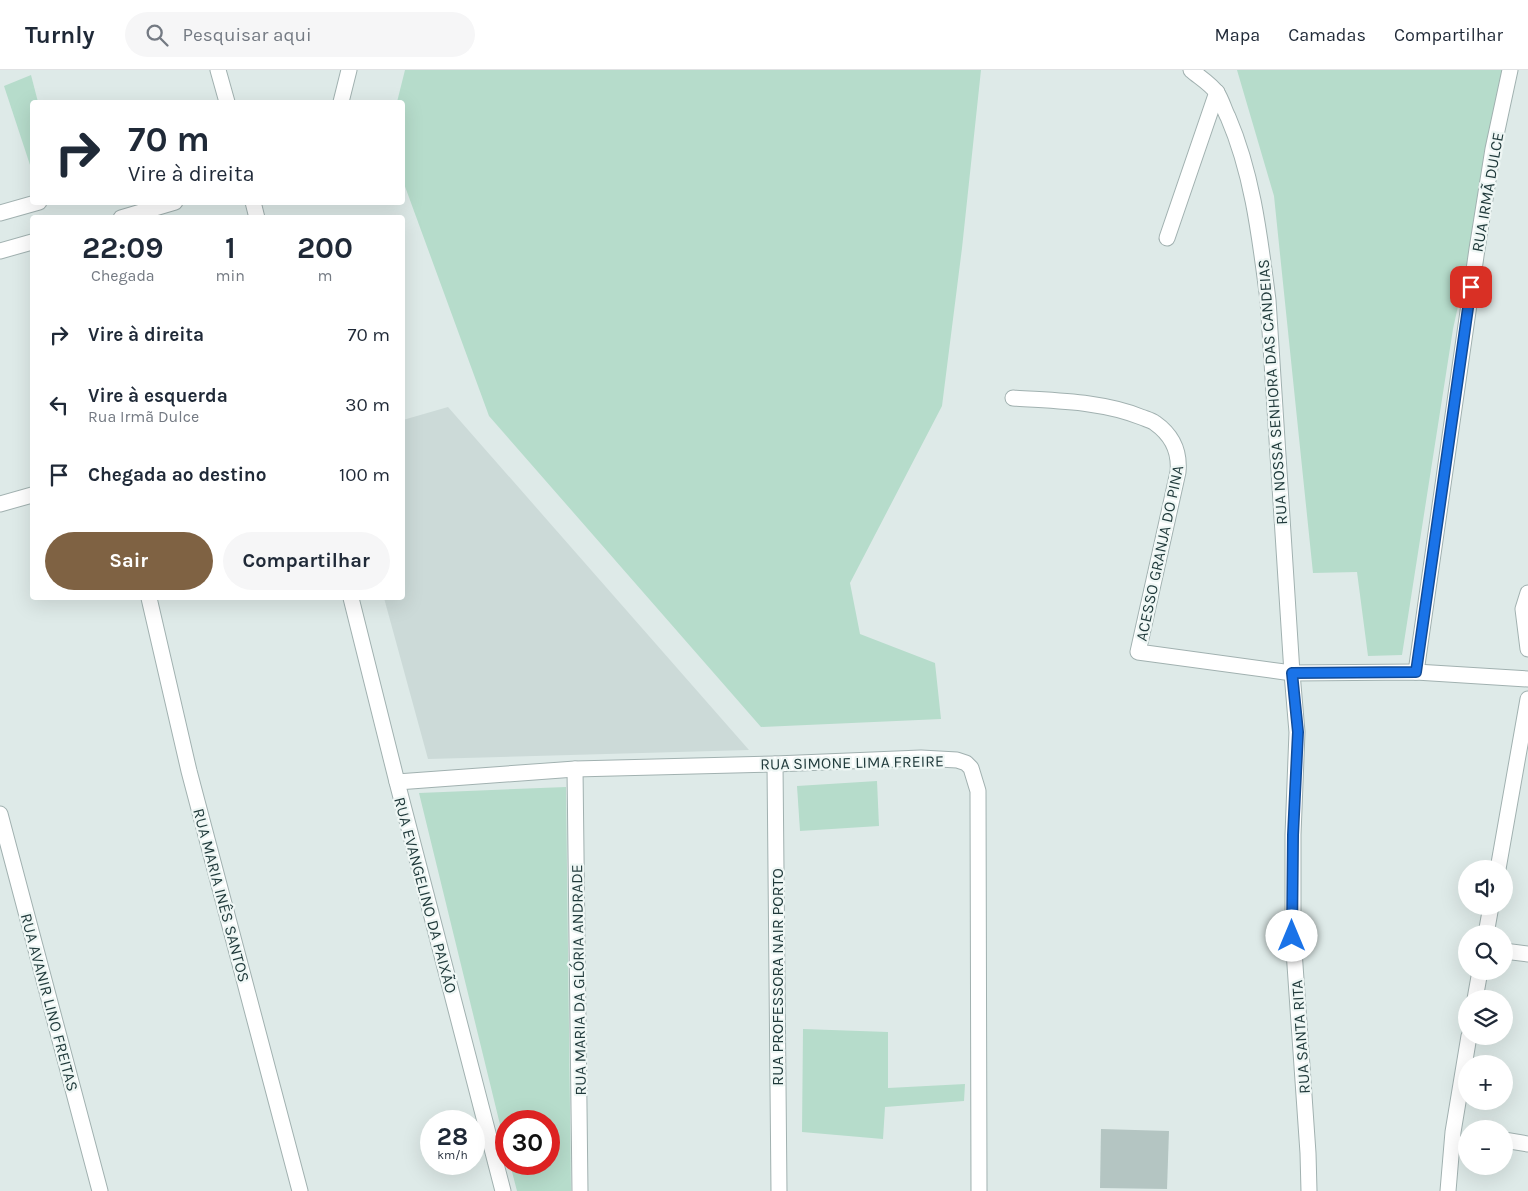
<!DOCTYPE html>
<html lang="pt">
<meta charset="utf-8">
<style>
body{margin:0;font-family:Karla,sans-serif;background:#f6f6f7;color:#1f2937;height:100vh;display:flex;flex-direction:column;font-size:19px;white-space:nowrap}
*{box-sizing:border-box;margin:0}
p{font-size:16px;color:#747a83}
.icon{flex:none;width:28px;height:28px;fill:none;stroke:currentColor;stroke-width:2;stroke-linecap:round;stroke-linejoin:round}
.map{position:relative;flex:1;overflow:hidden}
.panel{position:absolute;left:30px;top:145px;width:375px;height:385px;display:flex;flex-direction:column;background:#fff;border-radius:5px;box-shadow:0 5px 20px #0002}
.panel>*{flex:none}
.guide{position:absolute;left:30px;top:30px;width:375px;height:105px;border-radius:5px;box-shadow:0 5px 20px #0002;background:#fff;color:#1f2937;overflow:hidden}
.tools{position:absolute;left:1458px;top:790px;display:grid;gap:10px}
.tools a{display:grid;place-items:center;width:55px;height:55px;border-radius:50%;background:#fff;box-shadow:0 5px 20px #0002;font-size:25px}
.speed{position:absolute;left:420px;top:1040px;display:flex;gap:10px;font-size:25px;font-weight:700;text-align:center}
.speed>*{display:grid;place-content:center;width:65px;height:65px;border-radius:50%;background:#fff;box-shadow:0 5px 20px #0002;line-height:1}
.speed small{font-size:12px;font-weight:400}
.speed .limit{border:8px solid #d22;background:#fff;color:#111}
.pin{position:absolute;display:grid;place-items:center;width:42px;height:42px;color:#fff;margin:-21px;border-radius:10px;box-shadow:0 2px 8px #0006}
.me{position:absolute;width:55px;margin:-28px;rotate:0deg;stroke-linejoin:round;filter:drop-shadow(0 0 4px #0008)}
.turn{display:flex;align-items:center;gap:18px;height:105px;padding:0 15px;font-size:22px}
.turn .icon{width:65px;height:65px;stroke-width:2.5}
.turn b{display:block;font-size:35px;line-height:42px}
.eta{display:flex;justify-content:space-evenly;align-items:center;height:85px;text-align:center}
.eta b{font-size:30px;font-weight:700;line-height:35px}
.primary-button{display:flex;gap:10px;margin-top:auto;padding:10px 15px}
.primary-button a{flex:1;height:58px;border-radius:30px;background:#7f6243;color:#fff;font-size:20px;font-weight:700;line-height:58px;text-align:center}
.primary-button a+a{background:#f6f6f7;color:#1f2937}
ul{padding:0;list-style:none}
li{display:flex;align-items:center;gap:15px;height:70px;padding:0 15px}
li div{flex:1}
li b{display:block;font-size:19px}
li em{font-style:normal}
header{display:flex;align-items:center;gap:30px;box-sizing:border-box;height:70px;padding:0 25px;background:#fff;border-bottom:1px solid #e0e1e3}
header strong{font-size:24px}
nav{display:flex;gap:28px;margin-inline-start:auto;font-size:18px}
.search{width:350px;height:45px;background:#f6f6f7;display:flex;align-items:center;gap:12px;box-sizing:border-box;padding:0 18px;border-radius:28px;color:#747a83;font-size:19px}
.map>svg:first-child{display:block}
.built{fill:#ccdad8}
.green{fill:#b6dccb}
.building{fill:#b4c5c2}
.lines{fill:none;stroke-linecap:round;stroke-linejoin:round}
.minor-casing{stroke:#a1b1b0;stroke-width:17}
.minor{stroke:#fff;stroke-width:15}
.route-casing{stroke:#114b97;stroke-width:12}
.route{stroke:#1a73e8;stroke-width:9}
.labels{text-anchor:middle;stroke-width:4.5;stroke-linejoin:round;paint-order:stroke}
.street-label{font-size:16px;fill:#1f393a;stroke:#eff7f5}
</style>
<header>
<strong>Turnly</strong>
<div class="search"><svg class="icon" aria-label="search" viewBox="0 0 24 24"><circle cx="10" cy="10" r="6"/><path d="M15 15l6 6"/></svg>Pesquisar aqui</div>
<nav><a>Mapa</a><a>Camadas</a><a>Compartilhar</a></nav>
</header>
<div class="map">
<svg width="1528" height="1121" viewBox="0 0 1528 1121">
<rect width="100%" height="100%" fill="#deeae8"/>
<polygon class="built" points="448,337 749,680 428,689 384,528 402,528 403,350"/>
<g class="green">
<polygon points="405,0 981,0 962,178 942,336 850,513 860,564 935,593 941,649 761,657 489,346 403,111 402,32 397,32"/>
<polygon points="1237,0 1510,0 1453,259 1402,585 1368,586 1357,502 1313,503 1274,126"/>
<polygon points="31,5 38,32 32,32 32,101 4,16"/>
<polygon points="877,711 879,756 800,761 797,716"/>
<polygon points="566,717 571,1121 517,1121 510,1094 549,1094 549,1051 506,1051 506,1079 419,723"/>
<polygon points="803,959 888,962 888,1018 965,1014 964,1031 885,1037 883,1069 802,1062"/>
</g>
<polygon class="building" points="1101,1059 1169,1061 1167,1119 1100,1118"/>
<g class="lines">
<g class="minor-casing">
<g id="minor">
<polyline points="218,0 227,32"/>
<path d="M1191,0C1199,7 1211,14 1217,23C1222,30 1224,40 1228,47C1253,105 1260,169 1268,230L1292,603L1297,662L1293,765V866L1308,1083L1309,1121"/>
<polyline points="341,32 349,0"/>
<polyline points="253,132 257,148"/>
<polyline points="0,143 39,132"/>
<polyline points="121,148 175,132"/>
<polyline points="1167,168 1217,22"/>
<polyline points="0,181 32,172"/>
<path d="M1013,328C1055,331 1102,331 1141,347C1146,349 1151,350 1155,353C1172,365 1180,381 1178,402L1138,582L1292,603L1416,602L1528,609"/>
<polyline points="0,434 32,425"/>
<polyline points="1528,523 1523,539 1528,579"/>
<polyline points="149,528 189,701 300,1121"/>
<polyline points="351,528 397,712 503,1121"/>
<polyline points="1416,602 1477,179 1493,79 1510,0"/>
<polyline points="775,694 779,1121"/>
<polyline points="575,699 580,1121"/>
<polyline points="397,712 575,699 775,694 921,688 957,690 966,693 971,698 978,721 979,1121"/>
<polyline points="0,744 100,1121"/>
<polyline points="1498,799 1528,629"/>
<polyline points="1486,864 1491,836"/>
<polyline points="1504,881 1528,884"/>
<polyline points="1475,929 1480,901"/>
<polyline points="1504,1070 1528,1074"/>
<polyline points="1448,1121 1453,1062 1469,966"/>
</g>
</g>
<use href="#minor" class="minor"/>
</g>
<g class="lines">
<g class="route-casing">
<polyline id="route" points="1292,866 1293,765 1298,662 1292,603 1416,602 1471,217"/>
</g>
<use href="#route" class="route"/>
</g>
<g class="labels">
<g class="street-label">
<text transform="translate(1487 122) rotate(-80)" y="6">RUA IRMÃ DULCE</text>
<text transform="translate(1272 322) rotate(-94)" y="6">RUA NOSSA SENHORA DAS CANDEIAS</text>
<text transform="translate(1159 483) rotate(-78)" y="6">ACESSO GRANJA DO PINA</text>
<text transform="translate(852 692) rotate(-1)" y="6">RUA SIMONE LIMA FREIRE</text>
<text transform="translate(222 825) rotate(75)" y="6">RUA MARIA INÊS SANTOS</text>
<text transform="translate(426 825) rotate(75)" y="6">RUA EVANGELINO DA PAIXÃO</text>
<text transform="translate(777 907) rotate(-90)" y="6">RUA PROFESSORA NAIR PORTO</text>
<text transform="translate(578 910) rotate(-91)" y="6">RUA MARIA DA GLÓRIA ANDRADE</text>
<text transform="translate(50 932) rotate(75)" y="6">RUA AVANIR LINO FREITAS</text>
<text transform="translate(1300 967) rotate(-94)" y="6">RUA SANTA RITA</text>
</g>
</g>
</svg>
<div class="tools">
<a><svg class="icon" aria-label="sound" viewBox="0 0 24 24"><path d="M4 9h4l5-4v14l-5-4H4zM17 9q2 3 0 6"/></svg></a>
<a><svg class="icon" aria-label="search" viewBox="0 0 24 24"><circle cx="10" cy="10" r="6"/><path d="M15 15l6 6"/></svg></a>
<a><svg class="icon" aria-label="layers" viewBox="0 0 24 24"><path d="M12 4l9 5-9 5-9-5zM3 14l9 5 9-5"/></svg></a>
<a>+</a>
<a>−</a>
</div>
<div class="speed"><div>28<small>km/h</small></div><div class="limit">30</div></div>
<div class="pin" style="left:1471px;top:217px;background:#d93025"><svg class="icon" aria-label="arrive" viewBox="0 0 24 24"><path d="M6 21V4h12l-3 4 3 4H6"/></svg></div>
<svg class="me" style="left:1292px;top:866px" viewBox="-20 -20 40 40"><circle r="19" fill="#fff"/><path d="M0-13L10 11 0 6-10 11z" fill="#1a73e8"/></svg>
<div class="guide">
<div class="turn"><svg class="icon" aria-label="right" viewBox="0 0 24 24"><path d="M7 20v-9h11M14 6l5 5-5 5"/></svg><div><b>70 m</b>Vire à direita</div></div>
</div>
<section class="panel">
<div class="eta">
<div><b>22:09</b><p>Chegada</p></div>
<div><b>1</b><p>min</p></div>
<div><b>200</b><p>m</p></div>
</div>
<ul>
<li><svg class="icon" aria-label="right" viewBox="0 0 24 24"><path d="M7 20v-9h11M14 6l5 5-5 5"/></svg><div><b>Vire à direita</b></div><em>70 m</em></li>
<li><svg class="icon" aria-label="left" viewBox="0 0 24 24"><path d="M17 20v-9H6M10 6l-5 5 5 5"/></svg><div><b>Vire à esquerda</b><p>Rua Irmã Dulce</p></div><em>30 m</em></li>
<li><svg class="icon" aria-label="arrive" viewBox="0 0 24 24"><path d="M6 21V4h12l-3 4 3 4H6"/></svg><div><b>Chegada ao destino</b></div><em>100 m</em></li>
</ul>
<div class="primary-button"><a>Sair</a><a>Compartilhar</a></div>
</section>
</div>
